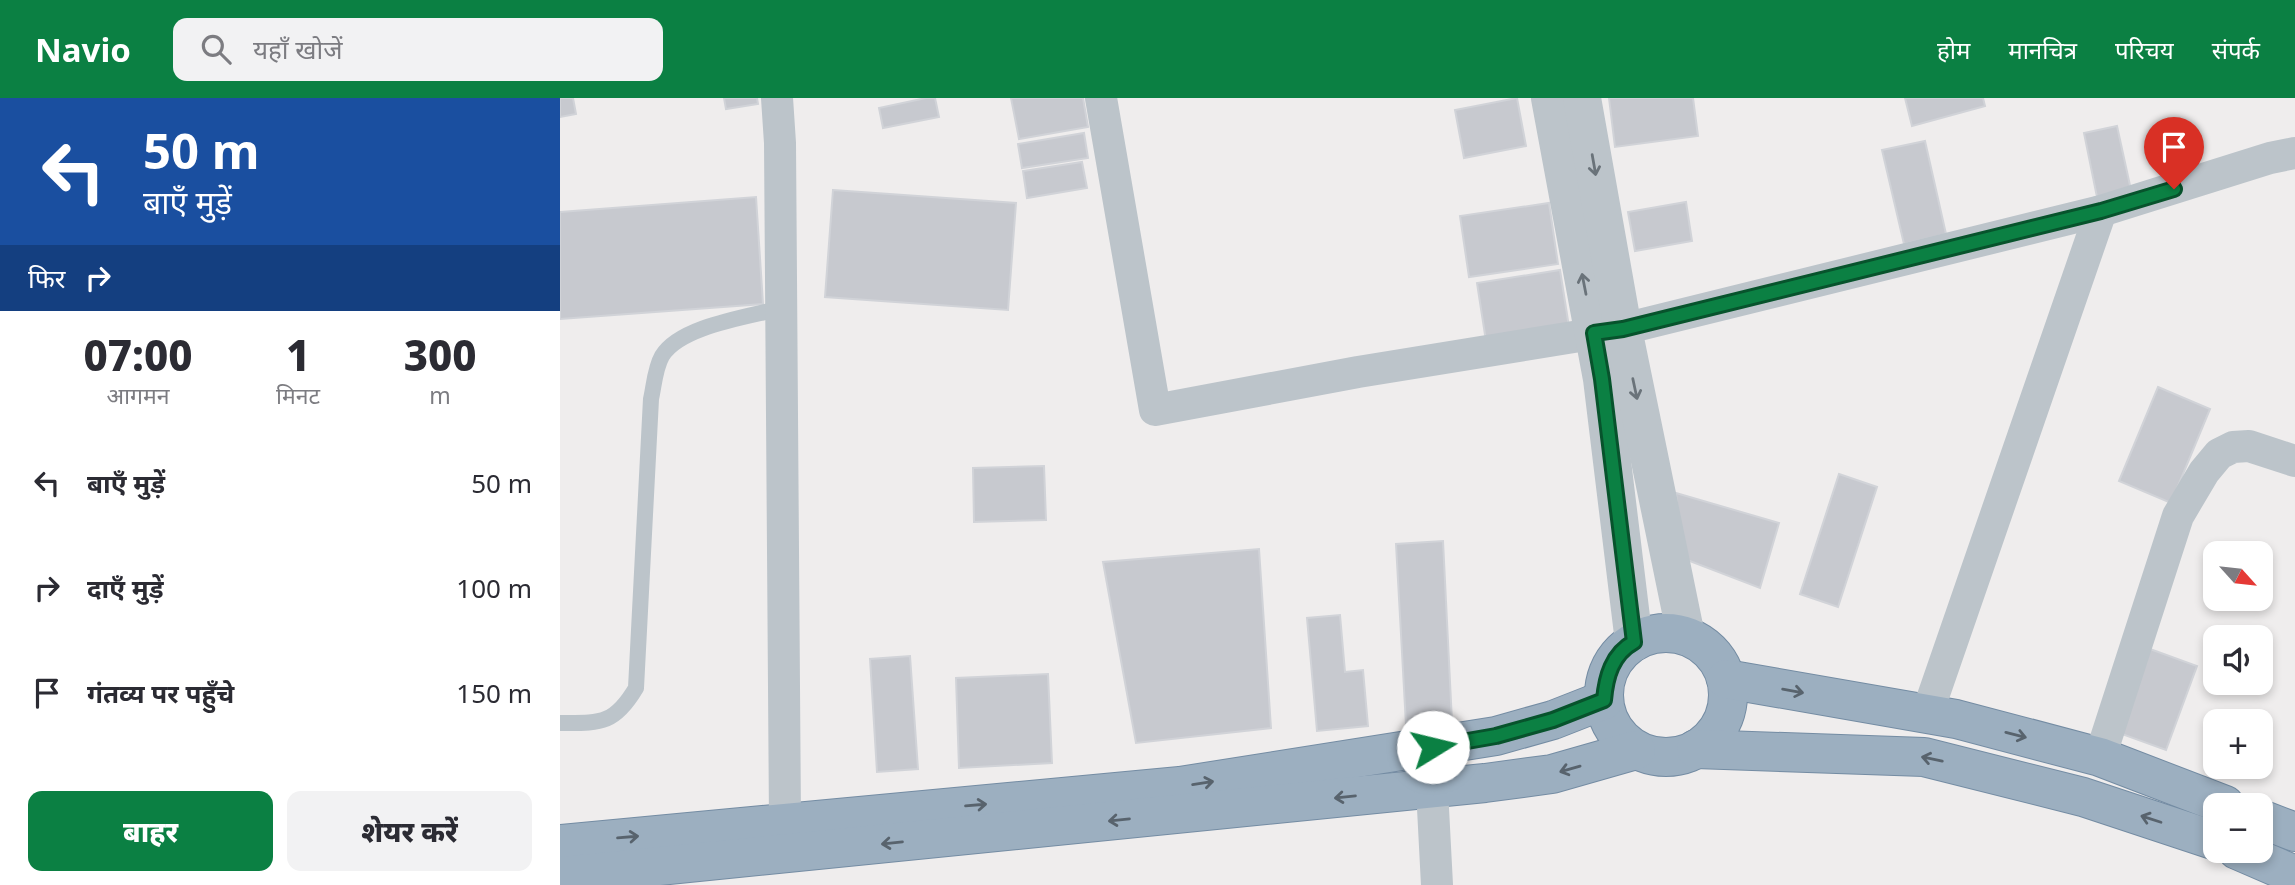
<!DOCTYPE html>
<html lang="hi">
<meta charset="utf-8">
<style>
body{margin:0;font-family:"Noto Sans","Noto Sans Devanagari",sans-serif;background:#f2f2f3;color:#2b2b33;height:100vh;display:flex;flex-direction:column;font-size:26px;white-space:nowrap}
*{box-sizing:border-box;margin:0}
p{font-size:23px;color:#7c7c81}
.icon{flex:none;width:38px;height:38px;fill:none;stroke:currentColor;stroke-width:2;stroke-linecap:round;stroke-linejoin:round}
.map{position:relative;flex:1;overflow:hidden}
.panel{display:flex;flex-direction:column;background:#fff;width:560px}
.panel>*{flex:none}
.hud{background:#1a4fa0;color:#fff;overflow:hidden}
.needle{width:46px;rotate:117deg}
.fabs{position:absolute;left:1643px;top:443px;display:grid;gap:14px}
.fabs a{display:grid;place-items:center;width:70px;height:70px;border-radius:14px;background:#fff;box-shadow:0 4px 10px #0003;font-size:35px}
.pin{position:absolute;display:grid;place-items:center;width:60px;height:60px;color:#fff;margin:-72px -30px;border-radius:50% 50% 50% 0;rotate:-45deg;box-shadow:0 0 7px #0007}
.pin .icon{rotate:45deg}
.me{position:absolute;width:77px;margin:-38px;rotate:81deg;stroke-linejoin:round;filter:drop-shadow(0 0 5px #0008)}
.turn{display:flex;align-items:center;gap:24px;height:147px;padding:0 28px;font-size:32px}
.turn .icon{width:91px;height:91px;stroke-width:2.5}
.turn b{display:block;font-size:49px;line-height:60px}
.then{display:flex;align-items:center;height:66px;padding:0 28px;background:#0003;gap:14px;font-size:26px}
.eta{display:flex;justify-content:space-evenly;align-items:center;height:119px;text-align:center}
.eta b{font-size:42px;font-weight:800;line-height:49px}
.button{display:flex;gap:14px;margin-top:auto;padding:14px 28px}
.button a{flex:1;height:80px;border-radius:14px;background:#0b8043;color:#fff;font-size:28px;font-weight:800;line-height:80px;text-align:center}
.button a+a{background:#f2f2f3;color:#2b2b33}
ul{padding:0;list-style:none}
li{display:flex;align-items:center;gap:21px;height:105px;padding:0 28px}
li div{flex:1}
li b{display:block;font-size:26px}
li em{font-style:normal}
header{display:flex;align-items:center;gap:42px;box-sizing:border-box;height:98px;padding:0 35px;background:#0b8043;color:#fff}
header strong{font-size:33px}
nav{display:flex;gap:38px;margin-inline-start:auto;font-size:24px}
.search{width:490px;height:63px;background:#f2f2f3;display:flex;align-items:center;gap:18px;box-sizing:border-box;padding:0 24px;border-radius:14px;color:#7c7c81;font-size:26px}
main{display:flex;flex:1;min-height:0}
.map>svg:first-child{display:block}
.building{fill:#c7c9cf;stroke:#d1d3d8;stroke-width:2}
.lines{fill:none;stroke-linecap:round;stroke-linejoin:round}
.trunk-casing{stroke:#748ca3;stroke-width:40}
.service{stroke:#bcc4ca;stroke-width:16}
.minor{stroke:#bcc4ca;stroke-width:32}
.tertiary{stroke:#bcc4ca;stroke-width:38}
.trunk{stroke:#9cafc0;stroke-width:38}
.oneway{stroke:#6a737a}
.oneway2{stroke:#58636d}
.route-casing{stroke:#07532c;stroke-width:18}
.route{stroke:#0b8043;stroke-width:12}
</style>
<header>
<strong>Navio</strong>
<div class="search"><svg class="icon" aria-label="search" viewBox="0 0 24 24"><circle cx="10" cy="10" r="6"/><path d="M15 15l6 6"/></svg>यहाँ खोजें</div>
<nav><a>होम</a><a>मानचित्र</a><a>परिचय</a><a>संपर्क</a></nav>
</header>
<main>
<section class="panel">
<div class="hud">
<div class="turn"><svg class="icon" aria-label="left" viewBox="0 0 24 24"><path d="M17 20v-9H6M10 6l-5 5 5 5"/></svg><div><b>50 m</b>बाएँ मुड़ें</div></div>
<div class="then">फिर<svg class="icon" aria-label="right" viewBox="0 0 24 24"><path d="M7 20v-9h11M14 6l5 5-5 5"/></svg></div>
</div>
<div class="eta">
<div><b>07:00</b><p>आगमन</p></div>
<div><b>1</b><p>मिनट</p></div>
<div><b>300</b><p>m</p></div>
</div>
<ul>
<li><svg class="icon" aria-label="left" viewBox="0 0 24 24"><path d="M17 20v-9H6M10 6l-5 5 5 5"/></svg><div><b>बाएँ मुड़ें</b></div><em>50 m</em></li>
<li><svg class="icon" aria-label="right" viewBox="0 0 24 24"><path d="M7 20v-9h11M14 6l5 5-5 5"/></svg><div><b>दाएँ मुड़ें</b></div><em>100 m</em></li>
<li><svg class="icon" aria-label="arrive" viewBox="0 0 24 24"><path d="M6 21V4h12l-3 4 3 4H6"/></svg><div><b>गंतव्य पर पहुँचे</b></div><em>150 m</em></li>
</ul>
<div class="button"><a>बाहर</a><a>शेयर करें</a></div>
</section>
<div class="map">
<svg width="1735" height="787" viewBox="0 0 1735 787">
<rect width="100%" height="100%" fill="#efeded"/>
<g class="building">
<polygon points="0,0 13,0 16,16 0,19"/>
<polygon points="164,0 197,0 198,6 166,11"/>
<polygon points="366,0 375,0 379,19 323,30 319,10"/>
<polygon points="451,0 523,0 528,29 459,41"/>
<polygon points="957,0 966,48 904,60 895,12"/>
<polygon points="1049,0 1133,0 1138,38 1055,49"/>
<polygon points="1345,0 1423,0 1425,8 1352,28"/>
<polygon points="1557,28 1571,92 1537,99 1524,35"/>
<polygon points="524,35 528,60 462,70 458,46"/>
<polygon points="1365,43 1386,136 1344,146 1322,52"/>
<polygon points="522,64 527,90 467,100 463,73"/>
<polygon points="273,92 456,105 448,212 265,199"/>
<polygon points="196,99 203,206 0,221 0,114"/>
<polygon points="1126,104 1132,143 1075,153 1068,114"/>
<polygon points="989,105 998,166 909,179 900,118"/>
<polygon points="1000,172 1009,229 926,243 917,185"/>
<polygon points="1598,289 1650,311 1611,405 1559,383"/>
<polygon points="484,368 486,422 414,424 413,370"/>
<polygon points="1279,376 1317,389 1278,509 1240,496"/>
<polygon points="1116,395 1219,425 1200,490 1122,460"/>
<polygon points="883,443 892,624 846,627 836,446"/>
<polygon points="699,451 711,630 576,645 543,464"/>
<polygon points="780,517 785,574 803,572 808,628 757,633 747,520"/>
<polygon points="1590,551 1637,568 1606,652 1559,635"/>
<polygon points="350,558 358,671 317,674 310,561"/>
<polygon points="488,576 492,665 399,670 396,580"/>
</g>
<g class="lines">
<g class="trunk-casing">
<g id="trunk">
<circle cx="1106" cy="597" r="62"/>
<polyline points="1166,581 1396,621 1540,659 1665,707"/>
<polyline points="1136,651 1364,659 1523,699 1656,743"/>
<polyline points="1701,721 1735,734"/>
<polyline points="0,746 620,688 936,638 993,622 1044,602"/>
<polyline points="1677,752 1735,777"/>
<polyline points="0,778 925,685 992,676 1076,652"/>
</g>
</g>
<path class="service" d="M0,625C40,625 54,627 76,590L91,301C94,288 95,270 102,258C120,228 188,219 222,210"/>
<g class="minor">
<polyline points="217,0 220,45 225,724"/>
<polyline points="541,0 595,312 798,274 1063,231 1541,113 1710,60 1735,55"/>
<polyline points="1367,616 1541,113"/>
<polyline points="873,649 872,691 877,787"/>
<polyline points="1540,659 1618,418 1644,374 1659,356 1673,349 1689,348 1735,363"/>
</g>
<g class="tertiary">
<polyline points="990,0 1042,281 1074,544"/>
<polyline points="1022,0 1063,231 1126,538"/>
</g>
<use href="#trunk" class="trunk"/>
</g>
<defs><path id="oneway-shaft" d="M-6 0H5M1.5-3L5.5 0L1.5 3" fill="none" stroke-width="1.6" stroke-linecap="round" stroke-linejoin="round" transform="scale(1.75)"/></defs>
<g class="oneway">
<use href="#oneway-shaft" transform="translate(1034 67) rotate(80)"/>
<use href="#oneway-shaft" transform="translate(1024 186) rotate(-101)"/>
<use href="#oneway-shaft" transform="translate(1075 291) rotate(78)"/>
</g>
<g class="oneway2">
<use href="#oneway-shaft" transform="translate(1233 593) rotate(10)"/>
<use href="#oneway-shaft" transform="translate(1456 637) rotate(14)"/>
<use href="#oneway-shaft" transform="translate(1372 661) rotate(-168)"/>
<use href="#oneway-shaft" transform="translate(1010 671) rotate(164)"/>
<use href="#oneway-shaft" transform="translate(643 685) rotate(-9)"/>
<use href="#oneway-shaft" transform="translate(785 699) rotate(174)"/>
<use href="#oneway-shaft" transform="translate(416 707) rotate(-5)"/>
<use href="#oneway-shaft" transform="translate(1591 721) rotate(-162)"/>
<use href="#oneway-shaft" transform="translate(559 722) rotate(174)"/>
<use href="#oneway-shaft" transform="translate(68 739) rotate(-5)"/>
<use href="#oneway-shaft" transform="translate(332 745) rotate(174)"/>
</g>
<g class="lines">
<g class="route-casing">
<path id="route" d="M873,649L936,638L993,622L1044,602C1046,579 1052,556 1074,544L1042,281L1034,235L1063,231L1541,113L1614,91"/>
</g>
<use href="#route" class="route"/>
</g>
</svg>
<div class="fabs">
<a><svg class="needle" viewBox="-14 -14 28 28"><path d="M0-13l5 13h-10z" fill="#e53935"/><path d="M0 13l5-13h-10z" fill="#7c7c81"/></svg></a>
<a><svg class="icon" aria-label="sound" viewBox="0 0 24 24"><path d="M4 9h4l5-4v14l-5-4H4zM17 9q2 3 0 6"/></svg></a>
<a>+</a>
<a>−</a>
</div>
<div class="pin" style="left:1614px;top:91px;background:#d93025"><svg class="icon" aria-label="arrive" viewBox="0 0 24 24"><path d="M6 21V4h12l-3 4 3 4H6"/></svg></div>
<svg class="me" style="left:873px;top:649px" viewBox="-20 -20 40 40"><circle r="19" fill="#fff"/><path d="M0-13L10 11 0 6-10 11z" fill="#0b8043"/></svg>
</div>
</main>
